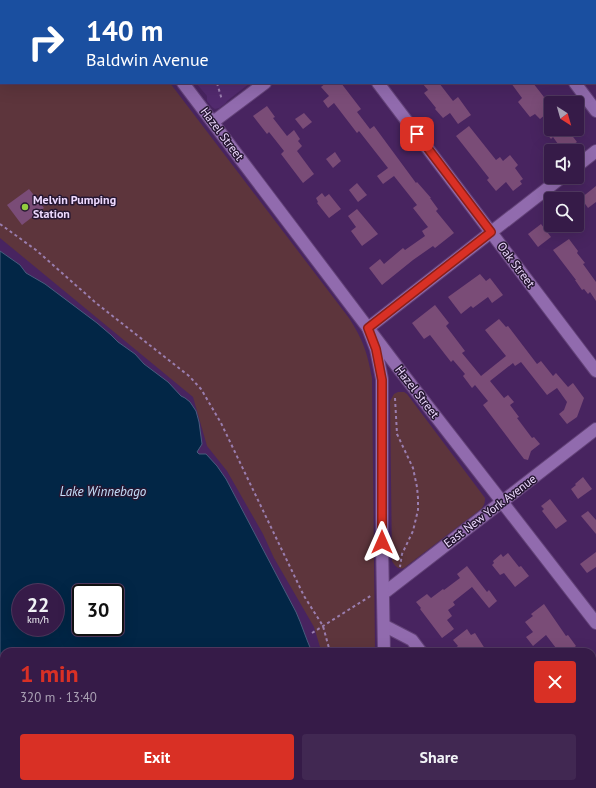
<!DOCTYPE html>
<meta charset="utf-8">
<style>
body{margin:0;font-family:"PT Sans",sans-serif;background:#412852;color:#f1f3f6;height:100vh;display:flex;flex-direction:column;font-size:15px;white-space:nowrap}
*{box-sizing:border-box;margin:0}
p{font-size:13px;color:#aaa1b4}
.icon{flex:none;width:22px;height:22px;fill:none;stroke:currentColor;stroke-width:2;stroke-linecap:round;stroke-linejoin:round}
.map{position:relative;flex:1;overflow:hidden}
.details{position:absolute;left:0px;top:648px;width:596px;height:140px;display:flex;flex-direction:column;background:#361b48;border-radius:12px 12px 0 0;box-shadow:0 4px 16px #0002,0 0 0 1px #503960}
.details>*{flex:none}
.guide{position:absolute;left:0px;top:0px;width:596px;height:84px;box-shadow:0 4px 16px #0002,0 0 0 1px #503960;background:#1a4fa0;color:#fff;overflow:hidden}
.needle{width:26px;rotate:143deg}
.buttons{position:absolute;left:544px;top:96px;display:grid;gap:8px}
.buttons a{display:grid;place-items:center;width:40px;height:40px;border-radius:4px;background:#361b48;box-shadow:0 4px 16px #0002,0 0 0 1px #503960;font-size:20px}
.speed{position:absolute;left:12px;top:584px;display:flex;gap:8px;font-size:20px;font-weight:700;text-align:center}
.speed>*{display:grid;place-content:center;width:52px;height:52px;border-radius:50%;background:#361b48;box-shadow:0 4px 16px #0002,0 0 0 1px #503960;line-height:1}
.speed small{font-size:10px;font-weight:400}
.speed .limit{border:2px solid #111;border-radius:6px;background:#fff;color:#111}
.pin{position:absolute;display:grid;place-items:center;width:34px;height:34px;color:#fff;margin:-17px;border-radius:8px;box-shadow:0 2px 6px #0006}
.me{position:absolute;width:44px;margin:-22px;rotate:0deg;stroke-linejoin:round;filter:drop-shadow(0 0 3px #0008)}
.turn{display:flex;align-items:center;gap:14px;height:84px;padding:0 20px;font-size:18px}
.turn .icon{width:52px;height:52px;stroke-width:2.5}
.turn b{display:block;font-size:28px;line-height:34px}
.round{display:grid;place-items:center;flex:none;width:42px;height:42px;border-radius:4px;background:#412852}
.head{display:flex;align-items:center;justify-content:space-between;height:68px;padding:0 20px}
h1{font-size:24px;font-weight:700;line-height:30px;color:#d93025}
.primary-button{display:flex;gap:8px;margin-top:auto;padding:8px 20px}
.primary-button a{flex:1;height:46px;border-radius:4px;background:#d93025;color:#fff;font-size:16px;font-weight:700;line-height:46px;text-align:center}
.primary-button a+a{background:#412852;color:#f1f3f6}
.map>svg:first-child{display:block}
.built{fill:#522a6e}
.green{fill:#5d353c}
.water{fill:#022646;stroke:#485c7d;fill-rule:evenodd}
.building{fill:#7a4c77}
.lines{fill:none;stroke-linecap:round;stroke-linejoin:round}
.minor-casing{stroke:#634278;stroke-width:14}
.path{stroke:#9a7eaf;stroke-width:2;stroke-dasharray:3 3;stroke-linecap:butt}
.minor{stroke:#916bae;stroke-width:12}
.route-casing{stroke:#8d1f18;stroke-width:10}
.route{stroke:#d93025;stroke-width:7}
.poi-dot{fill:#92cd3f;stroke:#261732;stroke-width:1.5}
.labels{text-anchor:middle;stroke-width:3;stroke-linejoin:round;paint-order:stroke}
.street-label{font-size:12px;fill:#edd9fe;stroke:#261732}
.poi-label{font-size:12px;font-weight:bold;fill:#edd9fe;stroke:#261732;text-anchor:start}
.water-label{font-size:13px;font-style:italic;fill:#c5e0fb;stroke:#261732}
</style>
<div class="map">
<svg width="596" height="788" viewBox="0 0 596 788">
<rect width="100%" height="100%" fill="#482460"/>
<g class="built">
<polygon points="134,0 358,0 134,1"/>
<polygon points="196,83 250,83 227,101 226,103 219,108 215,109 212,107 207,101 207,96"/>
</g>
<g class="green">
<path d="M0,0H107V1H1V83H170L349,318C363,340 367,351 372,378L375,652H320V647L314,627L274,558L263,534L227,471L207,446L193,397L0,238Z"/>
<path d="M398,392H404L407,394L485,498C485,504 484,505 481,509L404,568C398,570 395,566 392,561L390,401L394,394Z"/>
<polygon points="297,784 374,784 374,788 296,788"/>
</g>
<path class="water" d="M0,251L20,265L26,273L45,284L97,323L111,335L118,342L135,354L144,364L168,382L181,396L185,398L190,402L196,411L199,422L202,444L197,452L199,454H206L217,466L226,479L296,612C302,625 306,639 312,652H4V784H292V788H0ZM21,593H55V627H21ZM81,593H115V627H81Z"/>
<g class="building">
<polygon points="326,83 341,83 361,109 357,112 370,129 374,126 416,183 417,182 431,198 430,198 438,209 436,211 454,233 435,248 433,246 413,260 382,285 369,268 380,259 384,264 403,248 405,250 425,236 422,231 428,227 413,208 417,205 394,176 383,184 377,176 388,168 359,131 357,133 334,103 328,108 323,101 329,96 321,87"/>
<polygon points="422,83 439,83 453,101 458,97 471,115 458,124 450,113 443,118 435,109 436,108 424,93 428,90"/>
<polygon points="511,83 533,83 551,106 551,110 540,119 535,114 530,117 518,102 522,98"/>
<polygon points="267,106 275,117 273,118 287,136 294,130 300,139 298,141 302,146 297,151 314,174 303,183 281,154 284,151 269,132 267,134 253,116"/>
<polygon points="304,113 312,122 303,129 295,119"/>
<polygon points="469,126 496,160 500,157 503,161 510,155 518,165 515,168 523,179 520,181 522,184 513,191 506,182 496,191 487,180 489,178 456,136"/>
<polygon points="543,129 567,129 577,142 563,151 553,137 551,139"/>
<polygon points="335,152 341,161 333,168 326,159"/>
<polygon points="357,183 367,195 358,202 349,190"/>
<polygon points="596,186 596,202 588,208 581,198"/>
<polygon points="29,189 44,208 22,225 7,205"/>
<polygon points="322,193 325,197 329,194 341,209 329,218 317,203 318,202 316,198"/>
<polygon points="357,209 378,234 362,246 351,231 356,227 348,216"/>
<polygon points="541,224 551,237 538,247 528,234"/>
<polygon points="569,239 578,251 577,253 585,263 583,264 596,282 596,301 590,292 588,294 584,289 582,290 575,280 576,280 553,250"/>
<polygon points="480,274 486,281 490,278 503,295 492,303 488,297 473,308 471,306 461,314 448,297"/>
<polygon points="435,305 449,323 446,326 465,351 462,353 481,376 506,356 485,330 499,319 506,327 508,326 537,364 541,361 553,376 556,373 568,387 573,383 584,398 577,417 567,424 559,414 564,410 567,402 557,388 547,395 521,362 515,366 513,363 490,381 504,398 508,395 514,402 510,405 519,417 517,418 532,438 534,437 540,444 531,451 528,460 524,459 483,405 488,401 475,385 472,388 463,376 465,374 453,360 451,362 430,335 424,339 412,323"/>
<polygon points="583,477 592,489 578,499 571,489 576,485 575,484"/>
<polygon points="550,499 567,521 556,529 542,511 544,509 541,506"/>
<polygon points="588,511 596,520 596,534 581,516"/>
<polygon points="596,552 596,567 587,573 580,564"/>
<polygon points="508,553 519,567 521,566 529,576 515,587 504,573 500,575 492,565 494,563 493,561 501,554 503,557"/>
<polygon points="467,566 487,592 489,590 497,601 489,608 472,587 453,602 455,605 448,610 452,616 447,620 454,629 442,638 420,609 421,608 416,602 427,594 431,598 443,589 444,590 460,578 457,574"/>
<polygon points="544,604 566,636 568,635 576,646 569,652 559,652 546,635 533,646 526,637 533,632 525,622 533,616 531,614"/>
<polygon points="467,629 471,635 475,633 487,652 450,652 458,646 453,640"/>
</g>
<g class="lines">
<g class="minor-casing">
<g id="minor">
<polyline points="121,0 121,1"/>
<polyline points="511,0 512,1"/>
<polyline points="61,1 63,0"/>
<polyline points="372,1 373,0"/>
<polyline points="0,48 1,47"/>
<polyline points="183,83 399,369 596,623"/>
<polyline points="378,83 596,371"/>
<polyline points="575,83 596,111"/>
<polyline points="213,122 265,83"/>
<polyline points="577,166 596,151"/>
<polyline points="384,593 596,429"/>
<polyline points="385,626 412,640 421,652"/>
<polyline points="384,652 382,543 382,379 376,349 368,328 562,177"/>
<polyline points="522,784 525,788"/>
<polyline points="382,788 382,784"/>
</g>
</g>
<g class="path">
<polyline points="184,0 184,1"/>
<polyline points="0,63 1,62"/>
<polyline points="217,83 222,100"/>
<polyline points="0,224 36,250 96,303 189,376 201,389 221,423 304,596 323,626 330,652"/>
<polyline points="395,398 397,434 413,468 417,487 418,498 418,510 413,531 402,554 400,567"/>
<polyline points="312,633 372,595"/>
<polyline points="319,788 320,784"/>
</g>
<use href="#minor" class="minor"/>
</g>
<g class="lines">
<g class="route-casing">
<polyline id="route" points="382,542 382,380 376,349 368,328 491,232 417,134"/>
</g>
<use href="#route" class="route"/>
</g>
<circle class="poi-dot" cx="25" cy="207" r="4"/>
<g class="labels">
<g class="street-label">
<text transform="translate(222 134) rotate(53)" y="4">Hazel Street</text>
<text transform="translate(516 265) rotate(53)" y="4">Oak Street</text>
<text transform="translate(417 392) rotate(52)" y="4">Hazel Street</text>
<text transform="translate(490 511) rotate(-37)" y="4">East New York Avenue</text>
</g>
<g class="poi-label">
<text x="33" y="204">Melvin Pumping<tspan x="33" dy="14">Station</tspan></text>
</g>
<g class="water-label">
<text x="103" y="496">Lake Winnebago</text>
</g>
</g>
</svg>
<div class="buttons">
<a><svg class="needle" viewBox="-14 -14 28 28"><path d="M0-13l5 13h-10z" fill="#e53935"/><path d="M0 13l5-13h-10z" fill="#aaa1b4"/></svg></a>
<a><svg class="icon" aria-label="sound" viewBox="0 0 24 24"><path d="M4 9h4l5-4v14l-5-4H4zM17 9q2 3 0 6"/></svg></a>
<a><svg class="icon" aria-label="search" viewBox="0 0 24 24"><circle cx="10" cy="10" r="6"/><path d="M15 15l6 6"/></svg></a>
</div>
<div class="speed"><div>22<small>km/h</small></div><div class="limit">30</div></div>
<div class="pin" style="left:417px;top:134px;background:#d93025"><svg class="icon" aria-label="arrive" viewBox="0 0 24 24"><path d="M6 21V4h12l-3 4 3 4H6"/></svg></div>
<svg class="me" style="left:382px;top:542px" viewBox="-20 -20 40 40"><path d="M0-17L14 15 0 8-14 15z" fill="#d93025" stroke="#fff" stroke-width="4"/></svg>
<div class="guide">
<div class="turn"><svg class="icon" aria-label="right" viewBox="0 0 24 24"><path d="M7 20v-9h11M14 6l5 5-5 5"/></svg><div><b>140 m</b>Baldwin Avenue</div></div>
</div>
<section class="details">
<div class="head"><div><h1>1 min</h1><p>320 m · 13:40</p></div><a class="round" style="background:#d93025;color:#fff"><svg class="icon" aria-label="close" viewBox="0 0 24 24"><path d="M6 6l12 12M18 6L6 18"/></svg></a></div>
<div class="primary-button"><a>Exit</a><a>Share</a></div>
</section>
</div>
